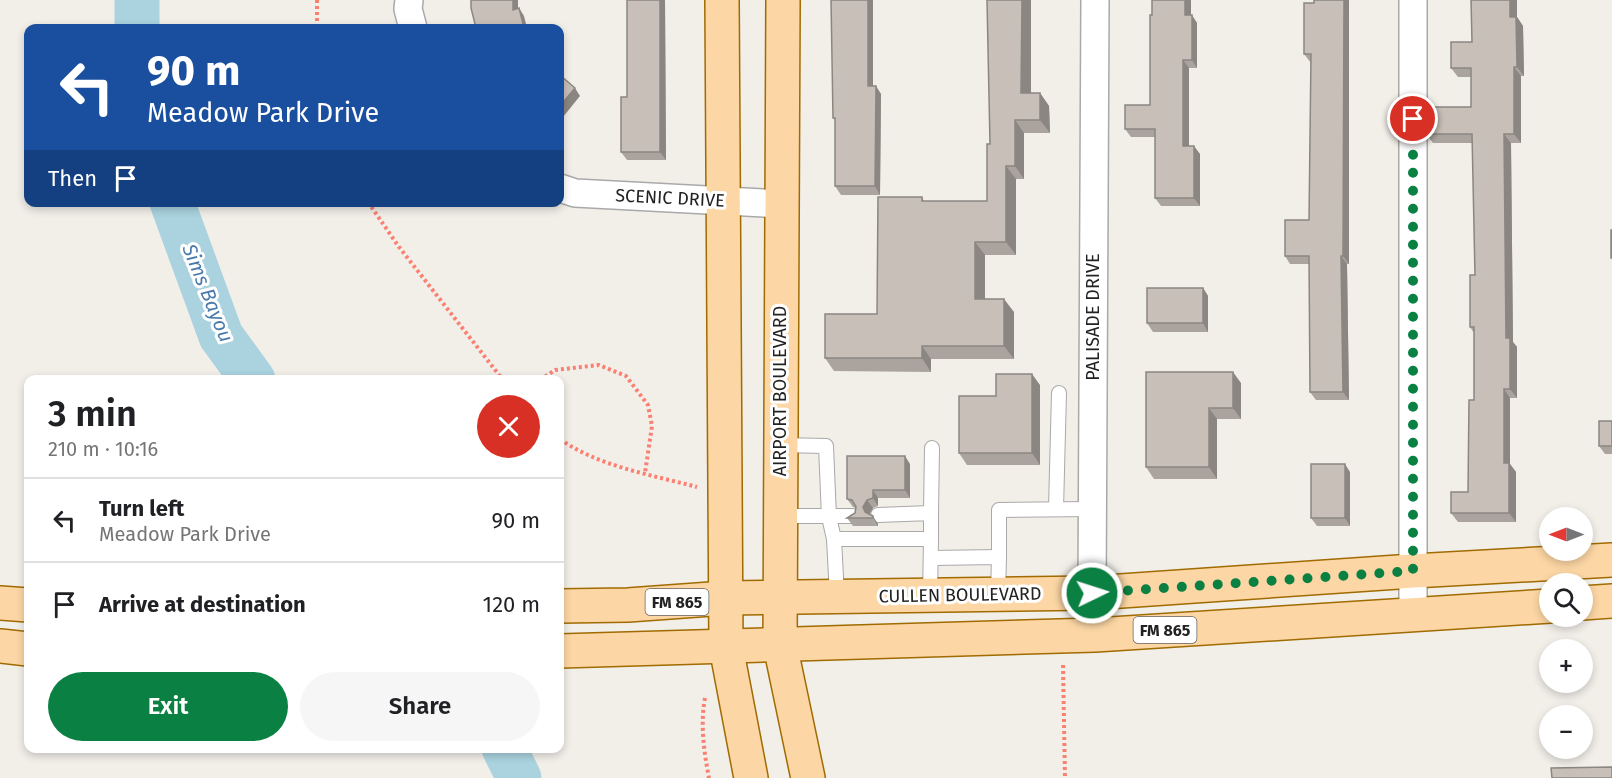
<!DOCTYPE html>
<meta charset="utf-8">
<style>
body{margin:0;font-family:"Fira Sans",sans-serif;background:#f6f6f6;color:#202124;height:100vh;display:flex;flex-direction:column;font-size:22px;white-space:nowrap}
*{box-sizing:border-box;margin:0}
p{font-size:20px;color:#757577}
.icon{flex:none;width:33px;height:33px;fill:none;stroke:currentColor;stroke-width:2;stroke-linecap:round;stroke-linejoin:round}
.map{position:relative;flex:1;overflow:hidden}
.side{position:absolute;left:24px;top:375px;width:540px;height:378px;display:flex;flex-direction:column;background:#fff;border-radius:12px;box-shadow:0 3px 9px #0003}
.side>*{flex:none}
.hud{position:absolute;left:24px;top:24px;width:540px;height:183px;border-radius:12px;box-shadow:0 3px 9px #0003;background:#1a4fa0;color:#fff;overflow:hidden}
.needle{width:39px;rotate:270deg}
.buttons{position:absolute;left:1539px;top:507px;display:grid;gap:12px}
.buttons a{display:grid;place-items:center;width:54px;height:54px;border-radius:50%;background:#fff;box-shadow:0 3px 9px #0003;font-size:30px}
.pin{position:absolute;display:grid;place-items:center;width:51px;height:51px;color:#fff;margin:-26px;border:3px solid #fff;border-radius:50%;box-shadow:0 2px 6px #0007}
.me{position:absolute;width:66px;margin:-33px;rotate:86deg;stroke-linejoin:round;filter:drop-shadow(0 0 4px #0008)}
.turn{display:flex;align-items:center;gap:21px;height:126px;padding:0 24px;font-size:27px}
.turn .icon{width:78px;height:78px;stroke-width:2.5}
.turn b{display:block;font-size:42px;line-height:51px}
.then{display:flex;align-items:center;height:57px;padding:0 24px;background:#0003;gap:12px;font-size:22px}
.round{display:grid;place-items:center;flex:none;width:63px;height:63px;border-radius:32px;background:#f6f6f6}
.summary{display:flex;align-items:center;justify-content:space-between;height:102px;padding:0 24px}
h1{font-size:36px;font-weight:600;line-height:45px}
.primary-button{display:flex;gap:12px;margin-top:auto;padding:12px 24px}
.primary-button a{flex:1;height:69px;border-radius:36px;background:#0b8043;color:#fff;font-size:24px;font-weight:600;line-height:69px;text-align:center}
.primary-button a+a{background:#f6f6f6;color:#202124}
ul{padding:0;list-style:none}
li{display:flex;align-items:center;gap:18px;height:84px;padding:0 24px;border-top:2px solid #e0e0e0}
li div{flex:1}
li b{display:block;font-size:22px}
li em{font-style:normal}
.map>svg:first-child{display:block}
.lines{fill:none;stroke-linecap:round;stroke-linejoin:round}
.river{stroke:#aad3df;stroke-width:45}
.service-casing{stroke:#a9a9a9;stroke-width:16}
.minor-casing{stroke:#a9a9a9;stroke-width:30}
.primary-casing{stroke:#a06b00;stroke-width:36}
.path{stroke:#fa8072;stroke-width:4;stroke-dasharray:3 3;stroke-linecap:butt}
.service{stroke:#fff;stroke-width:14}
.minor{stroke:#fff;stroke-width:27}
.primary{stroke:#fcd6a4;stroke-width:33}
.wall{fill:#aba49e}
.shaded-wall{fill:#8b8681}
.building{fill:#c7bfb8;stroke:#8b8681;stroke-width:1.5}
.route{stroke:#0b8043;stroke-width:10;stroke-dasharray:0 18}
.labels{text-anchor:middle;stroke-width:6;stroke-linejoin:round;paint-order:stroke}
.shield{fill:#fff;stroke:#646464;stroke-width:1.5}
.shield-label{font-size:16px;font-weight:bold;fill:#222}
.street-label{font-size:18px;fill:#222;stroke:#fff}
.water-label{font-size:20px;font-style:italic;fill:#4a7aab;stroke:#fff}
</style>
<div class="map">
<svg width="1612" height="778" viewBox="0 0 1612 778">
<rect width="100%" height="100%" fill="#f2efe9"/>
<g class="lines">
<g class="river">
<polyline points="137,0 137,28"/>
<polyline points="172,202 221,336 253,380"/>
<polyline points="504,748 519,778"/>
</g>
<g class="service-casing">
<g id="service">
<polyline points="780,445 826,446 829,517 834,539"/>
<polyline points="1056,509 1059,393"/>
<polyline points="931,513 932,448"/>
<polyline points="878,515 931,513 931,539"/>
<polyline points="780,516 853,516"/>
<polyline points="999,557 999,510 1093,509"/>
<polyline points="931,558 999,557 998,594"/>
<polyline points="837,596 834,539 931,539 930,596"/>
</g>
</g>
<g class="minor-casing">
<g id="minor">
<polyline points="409,0 408,9 413,28"/>
<polyline points="1413,0 1413,614"/>
<polyline points="560,188 575,193 781,204"/>
<polyline points="1095,635 1092,593 1095,0"/>
</g>
</g>
<g class="primary-casing">
<g id="primary">
<polyline points="722,0 726,647 751,778"/>
<polyline points="783,0 780,645 808,778"/>
<polyline points="0,603 28,605"/>
<polyline points="1582,603 1612,601"/>
<polyline points="560,606 628,605 725,598 1092,593 1413,571 1612,560"/>
<polyline points="0,646 28,649"/>
<polyline points="560,651 1095,635 1550,606"/>
</g>
</g>
<g class="path">
<polyline points="317,0 317,28"/>
<polyline points="368,202 399,247 503,380"/>
<polyline points="540,380 555,370 599,365 626,376 648,405 652,426 645,473"/>
<path d="M560,439C597,466 652,475 697,487"/>
<polyline points="1063,665 1065,778"/>
<path d="M705,698C700,724 704,752 709,778"/>
</g>
<use href="#service" class="service"/>
<use href="#minor" class="minor"/>
<use href="#primary" class="primary"/>
</g>
<g class="wall">
<polygon points="627,0 665,0 666,160 627,160 621,152 627,97"/>
<polygon points="873,0 873,86 881,94 880,195 841,195 835,186 835,120 833,118"/>
<polygon points="1191,0 1191,15 1197,23 1197,68 1189,68 1189,146 1200,154 1200,206 1161,206 1155,198 1155,137 1131,137 1125,129 1150,105 1152,15"/>
<polygon points="1314,0 1353,0 1349,0 1349,264 1347,264 1349,400 1316,400 1310,392 1309,264 1290,264 1285,256 1309,220 1311,63 1304,54"/>
<polygon points="1517,0 1517,17 1523,26 1524,76 1521,76 1521,143 1511,143 1513,342 1517,347 1517,398 1510,398 1510,464 1516,472 1516,522 1458,522 1451,513 1468,492 1474,400 1474,333 1470,327 1475,275 1473,143 1433,143 1426,134 1471,107 1471,77 1458,77 1451,68 1472,42"/>
<polygon points="1031,93 1040,93 1049,106 1050,133 1024,133 1024,179 1016,179 1016,255 985,255 985,299 1014,312 1014,359 931,359 931,372 834,371 825,358 877,314 922,197 924,201 987,201 990,144"/>
<polygon points="1203,288 1208,296 1208,332 1153,332 1147,323"/>
<polygon points="1146,372 1241,383 1241,419 1217,419 1217,479 1154,479 1146,467"/>
<polygon points="1040,385 1040,465 967,465 959,453"/>
<polygon points="1612,421 1612,454 1605,454 1599,446"/>
<polygon points="910,464 910,498 878,498 878,506 873,508 869,514 878,524 878,526 853,526 847,518 855,513 856,508 853,507 847,499"/>
<polygon points="1350,472 1350,526 1317,526 1311,518"/>
</g>
<g class="shaded-wall">
<polygon points="513,0 518,0 518,18 513,10"/>
<polygon points="660,0 665,0 666,160 660,152"/>
<polygon points="868,0 873,0 873,94 868,86"/>
<polygon points="1022,0 1031,0 1031,106 1021,93"/>
<polygon points="1185,0 1191,0 1191,23 1185,15"/>
<polygon points="1344,0 1349,0 1349,264 1343,256"/>
<polygon points="1510,0 1517,0 1517,17 1523,26 1524,76 1517,67 1510,17"/>
<polygon points="519,8 524,16 527,28 524,28"/>
<polygon points="1192,15 1197,23 1197,68 1192,60"/>
<polygon points="1183,60 1189,68 1189,154 1183,146"/>
<polygon points="1514,67 1521,76 1521,143 1514,134"/>
<polygon points="876,86 881,94 880,195 875,186"/>
<polygon points="575,88 580,96 563,117 560,112 560,106"/>
<polygon points="1040,93 1049,106 1050,133 1040,120"/>
<polygon points="1015,120 1024,133 1024,179 1015,166"/>
<polygon points="1504,134 1511,143 1513,342 1517,347 1517,398 1510,389 1506,338"/>
<polygon points="1194,146 1200,154 1200,206 1194,198"/>
<polygon points="1006,166 1016,179 1016,255 1006,242"/>
<polygon points="975,242 985,255 985,312 975,299"/>
<polygon points="1341,256 1347,264 1349,400 1343,392"/>
<polygon points="1203,288 1208,296 1208,332 1203,323"/>
<polygon points="1004,299 1014,312 1014,359 1004,346"/>
<polygon points="922,346 931,359 931,372 922,358"/>
<polygon points="1233,372 1241,383 1241,419 1233,408"/>
<polygon points="1032,374 1040,385 1040,465 1032,453"/>
<polygon points="1504,389 1510,398 1510,464 1516,472 1516,522 1509,513 1504,463"/>
<polygon points="1209,408 1217,419 1217,479 1209,467"/>
<polygon points="905,456 910,464 910,498 905,490"/>
<polygon points="1345,464 1350,472 1350,526 1345,518"/>
<polygon points="873,490 878,498 878,506 873,498"/>
<polygon points="867,500 873,508 869,515 865,512 863,507"/>
<polygon points="873,516 878,524 878,526 873,518"/>
</g>
<g class="building">
<polygon points="471,0 513,0 513,10 519,8 524,28 476,28 471,8"/>
<polygon points="627,0 660,0 660,152 621,152 621,97 627,97"/>
<polygon points="831,0 868,0 868,86 876,86 875,186 835,186 835,118 833,118"/>
<polygon points="987,0 1022,0 1021,93 1040,93 1040,120 1015,120 1015,166 1006,166 1006,242 975,242 975,299 1004,299 1004,346 922,346 922,358 825,358 825,314 877,314 878,197 922,197 922,201 987,201 987,144 990,144"/>
<polygon points="1152,0 1185,0 1185,15 1192,15 1192,60 1183,60 1183,146 1194,146 1194,198 1155,198 1155,129 1125,129 1125,105 1150,105 1150,15 1152,15"/>
<polygon points="1314,0 1344,0 1343,256 1341,256 1343,392 1310,392 1309,256 1285,256 1285,220 1309,220 1311,54 1304,54 1304,3 1314,3"/>
<polygon points="1471,0 1510,0 1510,17 1516,17 1517,67 1514,67 1514,134 1504,134 1506,338 1510,338 1510,389 1504,389 1504,463 1509,463 1509,513 1451,513 1451,492 1468,492 1469,400 1474,400 1474,327 1470,327 1470,275 1475,275 1472,134 1426,134 1426,107 1471,107 1471,68 1451,68 1451,42 1472,42"/>
<polygon points="560,75 575,88 560,106"/>
<rect x="1611" y="230" width="1" height="28"/>
<rect x="1147" y="288" width="56" height="35"/>
<polygon points="1146,372 1233,372 1233,408 1209,408 1209,467 1146,467"/>
<polygon points="996,374 1032,374 1032,453 959,453 959,396 996,396"/>
<rect x="1599" y="421" width="13" height="25"/>
<polygon points="847,456 905,456 905,490 873,490 873,498 867,500 863,507 865,512 873,516 873,518 847,518 855,513 856,507 852,500 847,499"/>
<rect x="1311" y="464" width="34" height="54"/>
<polygon points="1612,767 1612,778 1552,778 1551,768"/>
</g>
<g class="lines">
<polyline class="route" points="1092,593 1413,571 1413,119"/>
</g>
<g class="labels">
<g class="shield">
<rect x="645.5" y="589" width="63" height="26" rx="4.5"/>
<rect x="1133.5" y="617" width="63" height="26" rx="4.5"/>
</g>
<g class="shield-label">
<text x="677" y="608">FM 865</text>
<text x="1165" y="636">FM 865</text>
</g>
<g class="street-label">
<text transform="translate(670 198) rotate(3)" y="6">SCENIC DRIVE</text>
<text transform="translate(1093 317) rotate(-90)" y="6">PALISADE DRIVE</text>
<text transform="translate(780 391) rotate(-90)" y="6">AIRPORT BOULEVARD</text>
<text transform="translate(960 595) rotate(-1)" y="6">CULLEN BOULEVARD</text>
</g>
<g class="water-label">
<text transform="translate(208 293) rotate(68)" y="7">Sims Bayou</text>
</g>
</g>
</svg>
<div class="buttons">
<a><svg class="needle" viewBox="-14 -14 28 28"><path d="M0-13l5 13h-10z" fill="#e53935"/><path d="M0 13l5-13h-10z" fill="#757577"/></svg></a>
<a><svg class="icon" aria-label="search" viewBox="0 0 24 24"><circle cx="10" cy="10" r="6"/><path d="M15 15l6 6"/></svg></a>
<a>+</a>
<a>−</a>
</div>
<div class="pin" style="left:1413px;top:119px;background:#d93025"><svg class="icon" aria-label="arrive" viewBox="0 0 24 24"><path d="M6 21V4h12l-3 4 3 4H6"/></svg></div>
<svg class="me" style="left:1092px;top:593px" viewBox="-20 -20 40 40"><circle r="17" fill="#0b8043" stroke="#fff" stroke-width="3"/><path d="M0-11L8 9 0 5-8 9z" fill="#fff"/></svg>
<div class="hud">
<div class="turn"><svg class="icon" aria-label="left" viewBox="0 0 24 24"><path d="M17 20v-9H6M10 6l-5 5 5 5"/></svg><div><b>90 m</b>Meadow Park Drive</div></div>
<div class="then">Then<svg class="icon" aria-label="arrive" viewBox="0 0 24 24"><path d="M6 21V4h12l-3 4 3 4H6"/></svg></div>
</div>
<section class="side">
<div class="summary"><div><h1>3 min</h1><p>210 m · 10:16</p></div><a class="round" style="background:#d93025;color:#fff"><svg class="icon" aria-label="close" viewBox="0 0 24 24"><path d="M6 6l12 12M18 6L6 18"/></svg></a></div>
<ul>
<li><svg class="icon" aria-label="left" viewBox="0 0 24 24"><path d="M17 20v-9H6M10 6l-5 5 5 5"/></svg><div><b>Turn left</b><p>Meadow Park Drive</p></div><em>90 m</em></li>
<li><svg class="icon" aria-label="arrive" viewBox="0 0 24 24"><path d="M6 21V4h12l-3 4 3 4H6"/></svg><div><b>Arrive at destination</b></div><em>120 m</em></li>
</ul>
<div class="primary-button"><a>Exit</a><a>Share</a></div>
</section>
</div>
